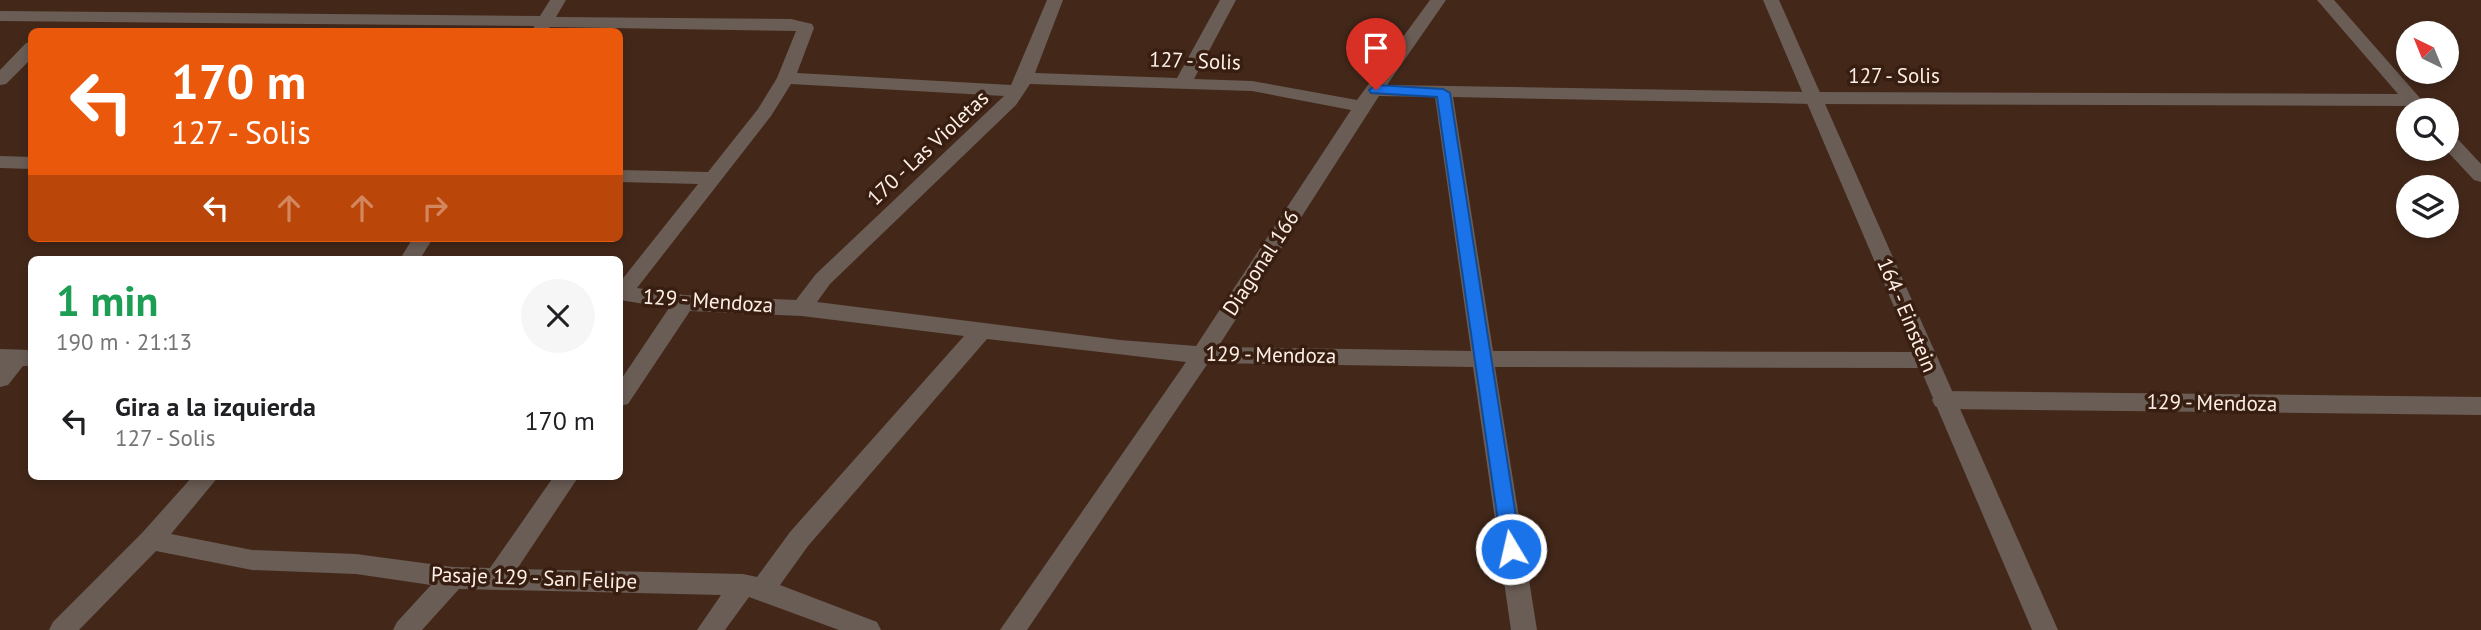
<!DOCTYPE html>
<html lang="es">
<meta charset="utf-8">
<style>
body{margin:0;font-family:"PT Sans",sans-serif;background:#f6f6f6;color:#202124;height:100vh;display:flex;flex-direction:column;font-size:26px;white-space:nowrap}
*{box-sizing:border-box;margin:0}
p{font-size:23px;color:#757577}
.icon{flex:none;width:38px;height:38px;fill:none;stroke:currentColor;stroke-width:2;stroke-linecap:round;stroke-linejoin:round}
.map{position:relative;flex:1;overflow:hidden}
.panel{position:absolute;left:28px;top:256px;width:595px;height:224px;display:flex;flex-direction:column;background:#fff;border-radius:10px;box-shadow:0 4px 10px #0003}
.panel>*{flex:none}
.guide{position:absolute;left:28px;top:28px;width:595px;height:214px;border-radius:10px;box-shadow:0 4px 10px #0003;background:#ea580c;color:#fff;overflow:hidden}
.needle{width:46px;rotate:317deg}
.controls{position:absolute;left:2396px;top:21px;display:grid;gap:14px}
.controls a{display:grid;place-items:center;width:63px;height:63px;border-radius:50%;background:#fff;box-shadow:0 4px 10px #0003;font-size:35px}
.pin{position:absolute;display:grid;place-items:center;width:60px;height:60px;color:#fff;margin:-72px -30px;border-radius:50% 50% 50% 0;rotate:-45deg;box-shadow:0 0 7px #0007}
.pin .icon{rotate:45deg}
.me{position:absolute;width:77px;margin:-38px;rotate:351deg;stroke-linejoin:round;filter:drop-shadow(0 0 5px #0008)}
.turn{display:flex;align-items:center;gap:24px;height:147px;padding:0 28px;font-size:32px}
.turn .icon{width:91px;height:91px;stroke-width:2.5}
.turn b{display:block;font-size:49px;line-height:60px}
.lanes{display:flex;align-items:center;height:66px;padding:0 28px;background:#0003;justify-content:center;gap:35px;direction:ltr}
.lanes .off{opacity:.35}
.round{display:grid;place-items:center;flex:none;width:74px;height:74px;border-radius:37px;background:#f6f6f6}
.summary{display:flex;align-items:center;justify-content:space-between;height:119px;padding:0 28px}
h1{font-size:42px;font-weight:700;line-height:52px;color:#1e9e55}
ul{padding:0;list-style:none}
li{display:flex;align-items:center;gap:21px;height:91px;padding:0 28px}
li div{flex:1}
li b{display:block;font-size:26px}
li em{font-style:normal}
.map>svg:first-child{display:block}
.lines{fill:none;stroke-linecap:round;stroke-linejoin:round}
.minor{fill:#6a5d55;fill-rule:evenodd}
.tertiary{fill:#6a5d55;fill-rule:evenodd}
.route{fill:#1a73e8;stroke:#114b97;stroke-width:2}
.labels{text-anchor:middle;stroke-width:7;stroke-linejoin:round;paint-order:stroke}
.street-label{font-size:21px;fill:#fdefe7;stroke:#381e10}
</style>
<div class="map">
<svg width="2481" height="630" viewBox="0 0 2481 630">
<rect width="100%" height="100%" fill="#43281a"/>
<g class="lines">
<g class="minor">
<path d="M550,0H566L556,17L791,19L812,24L814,28L797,73L1011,85L1047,0H1063L1035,73L1177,78L1220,0H1236L1194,79L1252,81L1357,100L1430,0H1446L1387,85L1813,92L2398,94L2317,0H2334L2427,106L2424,110H2413L2408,106L1813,104L1453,97L1493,351L1927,352L1935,354L1938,360L1935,366L1927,368L1495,367L1537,630H1511L1473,367L1208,363L1027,630H1000L1186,362L987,339L808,546L780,585L877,622L881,630H839L749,597L725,630H697L721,595L459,589L422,630H393L397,622L431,585L356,574L252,570L156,551L79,630H49L53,622L142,533L193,476H219L171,534L252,550L356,554L453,567L490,568L554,476H579L517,569L743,574L757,577L790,532L964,336L802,316L690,311L628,404L620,406V381L669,308L620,300V282L698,184L620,182V170L708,172L758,109L777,78L796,31L550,27L547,32H533L534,26L0,21V11L540,16ZM791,84L1004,96L816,274L796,300L684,295L637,288L771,116ZM1030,84L1252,91L1351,110L1196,346L1120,340L817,302L830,284L1016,105ZM1379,96L1435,97L1471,351L1218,347Z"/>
<polygon points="32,42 32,58 6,84 0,85 0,70 26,43"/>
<polygon points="2446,132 2453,134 2481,164 2481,182 2474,180 2445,149"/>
<polygon points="0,156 32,157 32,169 0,168"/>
<polygon points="413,238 433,238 420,259 400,259"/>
<polygon points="0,349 32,350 32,366 23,366 8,385 0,387"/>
<polygon points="1943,391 2481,397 2481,415 1943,409 1935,406 1932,400 1935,394"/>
</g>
<polygon class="tertiary" points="1763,0 1779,0 2058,630 2032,630"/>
</g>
<polygon class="route" points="1376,85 1443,89 1450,93 1521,549 1518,554 1511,556 1505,554 1502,549 1437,97 1371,93 1369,90"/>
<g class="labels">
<g class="street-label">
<text transform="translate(1195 61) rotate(2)" y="7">127 - Solis</text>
<text x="1894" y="83">127 - Solis</text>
<text transform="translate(928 148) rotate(-43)" y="7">170 - Las Violetas</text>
<text transform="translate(1261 263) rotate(-57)" y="7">Diagonal 166</text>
<text transform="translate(708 301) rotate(4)" y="7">129 - Mendoza</text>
<text transform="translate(1907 315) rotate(67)" y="7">164 - Einstein</text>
<text transform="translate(1271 355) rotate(1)" y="7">129 - Mendoza</text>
<text transform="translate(2212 403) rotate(1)" y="7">129 - Mendoza</text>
<text transform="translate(534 578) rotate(2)" y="7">Pasaje 129 - San Felipe</text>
</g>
</g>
</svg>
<div class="controls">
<a><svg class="needle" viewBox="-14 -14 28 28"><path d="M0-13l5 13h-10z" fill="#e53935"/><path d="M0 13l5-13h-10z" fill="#757577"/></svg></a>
<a><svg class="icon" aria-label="search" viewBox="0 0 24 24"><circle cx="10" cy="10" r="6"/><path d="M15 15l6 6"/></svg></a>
<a><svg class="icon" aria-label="layers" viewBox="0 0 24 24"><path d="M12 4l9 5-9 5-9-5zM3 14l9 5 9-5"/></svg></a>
</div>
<div class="pin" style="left:1376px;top:90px;background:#d93025"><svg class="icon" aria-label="arrive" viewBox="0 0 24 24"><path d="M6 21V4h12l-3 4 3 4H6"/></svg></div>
<svg class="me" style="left:1511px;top:549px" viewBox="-20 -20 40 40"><circle r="17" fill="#1a73e8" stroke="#fff" stroke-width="3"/><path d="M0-11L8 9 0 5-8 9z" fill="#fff"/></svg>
<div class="guide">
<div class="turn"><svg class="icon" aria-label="left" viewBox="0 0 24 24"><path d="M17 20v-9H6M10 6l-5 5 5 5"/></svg><div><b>170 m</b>127 - Solis</div></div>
<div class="lanes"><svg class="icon" aria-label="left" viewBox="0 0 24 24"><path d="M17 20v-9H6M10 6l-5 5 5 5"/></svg><svg class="icon off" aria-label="ahead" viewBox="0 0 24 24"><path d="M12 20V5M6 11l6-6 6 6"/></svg><svg class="icon off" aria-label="ahead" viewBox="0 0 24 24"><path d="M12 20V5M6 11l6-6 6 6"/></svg><svg class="icon off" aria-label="right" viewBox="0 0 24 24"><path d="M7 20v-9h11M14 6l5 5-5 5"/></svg></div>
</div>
<section class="panel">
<div class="summary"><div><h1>1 min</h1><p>190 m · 21:13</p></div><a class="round"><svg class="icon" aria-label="close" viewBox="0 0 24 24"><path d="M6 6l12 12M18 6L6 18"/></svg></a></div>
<ul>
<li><svg class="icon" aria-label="left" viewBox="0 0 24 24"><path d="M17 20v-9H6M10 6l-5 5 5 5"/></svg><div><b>Gira a la izquierda</b><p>127 - Solis</p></div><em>170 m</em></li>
</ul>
</section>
</div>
